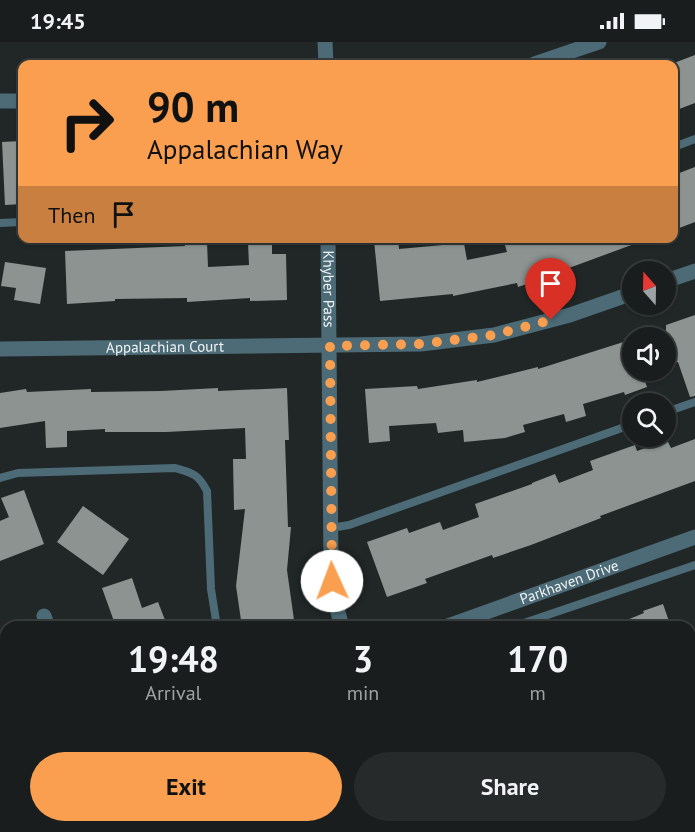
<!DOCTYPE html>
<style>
body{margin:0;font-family:"PT Sans",sans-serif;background:#262a2a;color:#f1f3f6;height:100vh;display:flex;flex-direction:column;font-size:22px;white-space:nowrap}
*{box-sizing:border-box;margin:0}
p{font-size:20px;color:#9fa2a4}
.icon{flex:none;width:33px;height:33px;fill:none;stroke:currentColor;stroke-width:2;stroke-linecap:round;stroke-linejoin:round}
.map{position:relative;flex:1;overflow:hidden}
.sheet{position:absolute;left:0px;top:579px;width:696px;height:212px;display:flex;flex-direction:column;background:#191d1d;border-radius:18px 18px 0 0;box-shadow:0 2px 4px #0004,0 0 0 2px #373b3b}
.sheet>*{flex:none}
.guide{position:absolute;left:18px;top:18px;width:660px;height:183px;border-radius:12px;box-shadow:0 2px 4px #0004,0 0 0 2px #373b3b;background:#fa9f4f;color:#111;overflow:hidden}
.needle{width:39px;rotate:340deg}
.controls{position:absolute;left:622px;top:219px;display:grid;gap:12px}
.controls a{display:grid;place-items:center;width:54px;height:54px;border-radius:50%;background:#191d1d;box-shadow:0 2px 4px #0004,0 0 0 2px #373b3b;font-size:30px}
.pin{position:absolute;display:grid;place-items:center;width:51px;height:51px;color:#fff;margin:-62px -26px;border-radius:50% 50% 50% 0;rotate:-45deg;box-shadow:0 0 6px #0007}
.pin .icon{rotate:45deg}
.me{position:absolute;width:66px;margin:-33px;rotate:358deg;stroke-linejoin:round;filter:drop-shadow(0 0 4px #0008)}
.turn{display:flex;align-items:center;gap:21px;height:126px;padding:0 30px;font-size:27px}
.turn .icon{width:78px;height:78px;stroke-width:2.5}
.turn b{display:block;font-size:42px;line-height:51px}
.then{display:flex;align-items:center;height:57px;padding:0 30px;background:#0003;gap:12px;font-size:22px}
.eta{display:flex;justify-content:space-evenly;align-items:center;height:102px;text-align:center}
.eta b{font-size:36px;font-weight:800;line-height:42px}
.cta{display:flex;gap:12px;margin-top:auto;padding:12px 30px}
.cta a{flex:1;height:69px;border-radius:36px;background:#fa9f4f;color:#111;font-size:24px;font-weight:800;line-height:69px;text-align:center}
.cta a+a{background:#262a2a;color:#f1f3f6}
.status{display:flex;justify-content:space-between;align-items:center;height:42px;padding:0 30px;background:#191d1d;direction:ltr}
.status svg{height:16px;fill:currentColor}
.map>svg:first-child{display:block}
.building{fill:#8c9390}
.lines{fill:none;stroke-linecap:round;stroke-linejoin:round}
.service{stroke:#4c6b77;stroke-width:8}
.minor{stroke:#4c6b77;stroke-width:15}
.tertiary{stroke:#4c6b77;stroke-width:15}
.route{stroke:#fa9f4f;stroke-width:10;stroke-dasharray:0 18}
.labels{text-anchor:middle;stroke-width:6;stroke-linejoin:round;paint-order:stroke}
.street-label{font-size:15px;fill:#f0f4f4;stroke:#171e1e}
</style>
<div class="status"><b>19:45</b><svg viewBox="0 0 49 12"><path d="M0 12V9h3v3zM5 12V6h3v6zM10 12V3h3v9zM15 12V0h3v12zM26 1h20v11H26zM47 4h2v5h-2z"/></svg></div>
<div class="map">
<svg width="695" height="790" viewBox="0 0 695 790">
<rect width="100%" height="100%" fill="#212727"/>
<g class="building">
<polygon points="695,13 695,61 674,69 674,21"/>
<polygon points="22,99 22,162 5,163 2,100"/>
<polygon points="695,125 695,180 674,188 674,133"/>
<polygon points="398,196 399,207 443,203 441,196 463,196 467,218 507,210 503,196 645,196 645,198 569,226 569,228 518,245 517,241 453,254 453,252 380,259 374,198"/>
<polygon points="207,200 208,225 249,223 248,200 272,200 272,212 286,212 287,258 250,259 250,256 187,260 187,256 115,257 115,259 67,262 65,209 185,204 184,201"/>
<polygon points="5,220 46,226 40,262 14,258 16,246 1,244"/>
<polygon points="695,273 695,354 690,355 678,320 666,324 666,283"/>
<polygon points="633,297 633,328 641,328 647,345 625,353 624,350 583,362 586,374 566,380 564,372 523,383 525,390 505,396 464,400 463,388 438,391 436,381 389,384 390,399 369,401 365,347 417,344 418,347 477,338 477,340 538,325 538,327"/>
<polygon points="218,346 218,349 287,346 289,398 285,398 288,485 291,485 287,528 295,585 242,585 236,544 245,467 234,468 233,417 246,417 245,386 166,390 105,390 105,387 67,389 67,405 46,406 45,379 0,386 0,351 26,347 27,350 91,347 91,350 161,349"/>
<polygon points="695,397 695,439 600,474 601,476 531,503 493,516 492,513 425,537 427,541 387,555 367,500 407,486 409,491 440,480 443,488 479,475 475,462 532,442 532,441 555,432 559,441 593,428 590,419 635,403 637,409 667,398 671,406"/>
<polygon points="24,448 44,502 0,519 0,479 9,475 1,456"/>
<polygon points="83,464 129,497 103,533 57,500"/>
<polygon points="132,536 142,566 158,560 165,578 146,585 116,585 102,546"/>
<polygon points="663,562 671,585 610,585 644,571 643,569"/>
</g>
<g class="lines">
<g class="service">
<polyline points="674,105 695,97"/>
<polyline points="0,181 22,180"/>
<polyline points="666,370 695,360"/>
<path d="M0,436L18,431L175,426C193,431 198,432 207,449L211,547L217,585"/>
<polyline points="331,486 349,483 633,382"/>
<polyline points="512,585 695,523"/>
<polyline points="483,784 485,790"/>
<polyline points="246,790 262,784"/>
</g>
<g class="minor">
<polyline points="325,0 326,22"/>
<polyline points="534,22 599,0"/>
<polyline points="0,59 22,59"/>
<path id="s1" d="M328,196L331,526L333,552L342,585"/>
<polyline points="666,239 695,229"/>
<path id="s2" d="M0,307L421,302L494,293L570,273L633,251"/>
<polyline points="44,574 48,585"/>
<polyline points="690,666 695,664"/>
<polyline points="618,784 620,790"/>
</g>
<g class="tertiary">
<path id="s3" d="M445,585L695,495"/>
<polyline points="0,742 6,740"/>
</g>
</g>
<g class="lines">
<polyline class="route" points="332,539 330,304 421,302 494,293 551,278"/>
</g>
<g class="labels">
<g class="street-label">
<text dy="5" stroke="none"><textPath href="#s1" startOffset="51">Khyber Pass</textPath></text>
<text dy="5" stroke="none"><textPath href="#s2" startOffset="165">Appalachian Court</textPath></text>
<text dy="5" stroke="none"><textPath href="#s3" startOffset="132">Parkhaven Drive</textPath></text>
</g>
</g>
</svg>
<div class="controls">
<a><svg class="needle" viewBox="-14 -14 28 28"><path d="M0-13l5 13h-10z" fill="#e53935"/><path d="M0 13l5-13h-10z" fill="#9fa2a4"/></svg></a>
<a><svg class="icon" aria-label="sound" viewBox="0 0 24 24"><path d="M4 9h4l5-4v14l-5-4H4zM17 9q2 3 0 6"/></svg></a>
<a><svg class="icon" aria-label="search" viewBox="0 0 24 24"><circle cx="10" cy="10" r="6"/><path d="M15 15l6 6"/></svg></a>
</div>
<div class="pin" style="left:551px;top:278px;background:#d93025"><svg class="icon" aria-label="arrive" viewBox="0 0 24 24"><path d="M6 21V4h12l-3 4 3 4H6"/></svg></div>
<svg class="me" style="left:332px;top:539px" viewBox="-20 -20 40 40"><circle r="19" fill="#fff"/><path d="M0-13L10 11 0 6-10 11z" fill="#fa9f4f"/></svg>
<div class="guide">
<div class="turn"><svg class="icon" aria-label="right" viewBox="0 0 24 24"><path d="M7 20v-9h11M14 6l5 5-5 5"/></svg><div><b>90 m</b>Appalachian Way</div></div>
<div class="then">Then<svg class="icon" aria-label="arrive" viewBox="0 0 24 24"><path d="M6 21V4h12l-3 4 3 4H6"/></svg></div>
</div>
<section class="sheet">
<div class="eta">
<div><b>19:48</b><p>Arrival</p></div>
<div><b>3</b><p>min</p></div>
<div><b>170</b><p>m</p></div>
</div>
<div class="cta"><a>Exit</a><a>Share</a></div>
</section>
</div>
